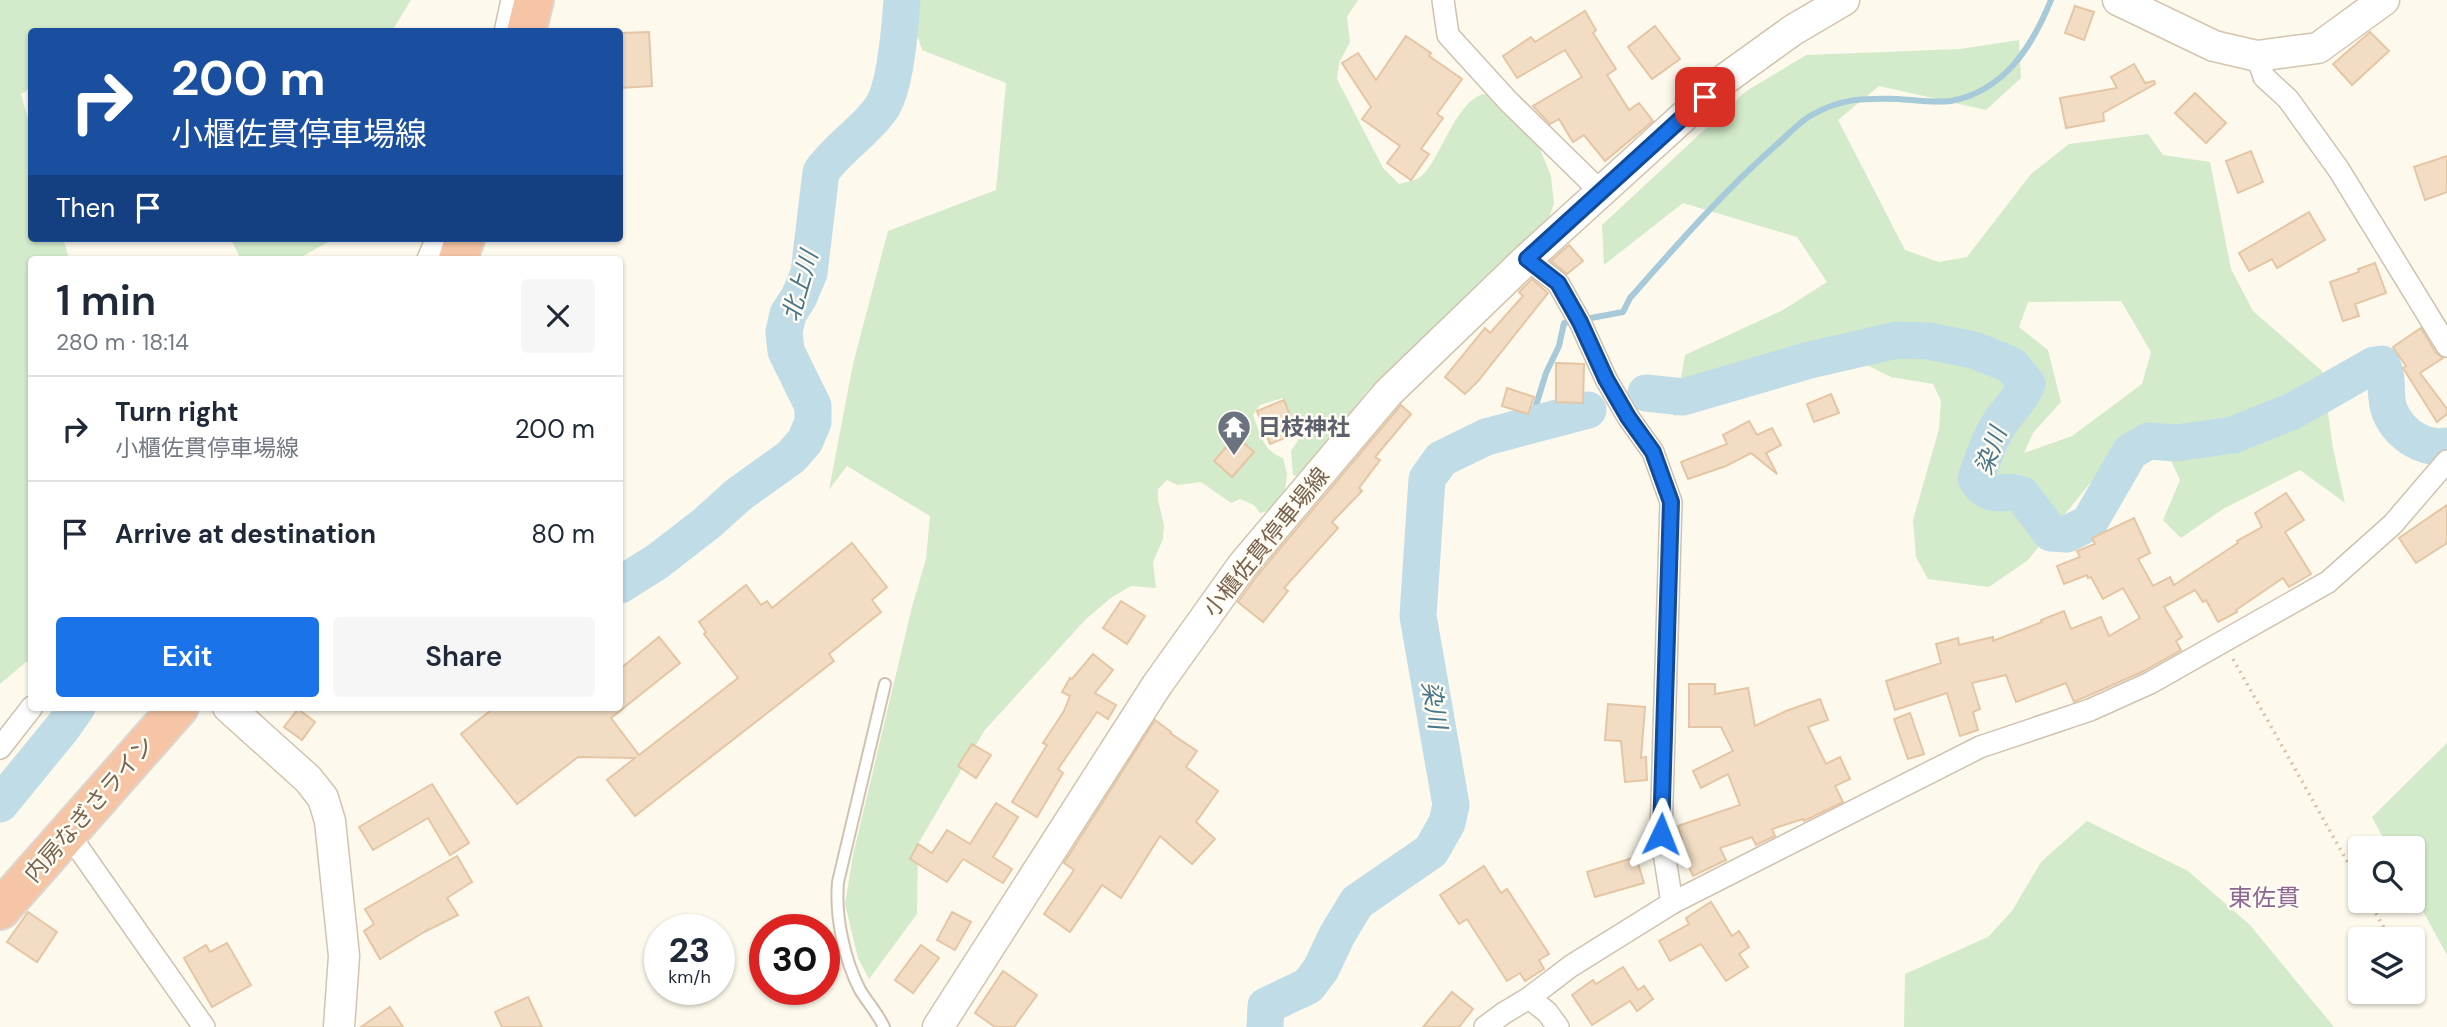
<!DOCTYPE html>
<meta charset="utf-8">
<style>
body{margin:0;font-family:"DM Sans","Noto Sans JP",sans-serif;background:#f6f6f7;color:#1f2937;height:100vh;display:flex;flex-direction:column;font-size:26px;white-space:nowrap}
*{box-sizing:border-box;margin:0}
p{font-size:23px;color:#747a83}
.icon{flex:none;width:38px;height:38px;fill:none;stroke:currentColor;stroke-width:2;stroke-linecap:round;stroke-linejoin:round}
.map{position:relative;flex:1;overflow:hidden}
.panel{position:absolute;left:28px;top:256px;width:595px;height:455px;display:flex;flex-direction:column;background:#fff;border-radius:7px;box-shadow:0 2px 5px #0004}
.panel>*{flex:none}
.guide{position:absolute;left:28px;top:28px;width:595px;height:214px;border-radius:7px;box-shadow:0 2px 5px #0004;background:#1a4fa0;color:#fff;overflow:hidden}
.tools{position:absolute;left:2348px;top:836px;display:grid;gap:14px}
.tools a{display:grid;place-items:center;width:77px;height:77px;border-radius:7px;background:#fff;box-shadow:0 2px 5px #0004;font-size:35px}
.speed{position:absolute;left:644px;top:914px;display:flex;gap:14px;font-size:35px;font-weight:700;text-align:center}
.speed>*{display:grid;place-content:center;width:91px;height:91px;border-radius:50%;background:#fff;box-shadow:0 2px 5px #0004;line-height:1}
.speed small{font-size:18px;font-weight:400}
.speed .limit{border:10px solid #d22;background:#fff;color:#111}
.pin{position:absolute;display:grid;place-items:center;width:60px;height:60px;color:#fff;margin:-30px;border-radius:14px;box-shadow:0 4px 10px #0006}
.me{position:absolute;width:77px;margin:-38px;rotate:2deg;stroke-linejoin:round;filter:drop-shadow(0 0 5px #0008)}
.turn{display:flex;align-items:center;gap:24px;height:147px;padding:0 28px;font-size:32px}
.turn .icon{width:91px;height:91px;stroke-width:2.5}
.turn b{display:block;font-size:49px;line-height:60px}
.then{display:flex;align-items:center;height:66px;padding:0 28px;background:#0003;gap:14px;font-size:26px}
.round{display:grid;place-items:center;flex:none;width:74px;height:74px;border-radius:7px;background:#f6f6f7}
.head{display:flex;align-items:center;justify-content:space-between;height:119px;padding:0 28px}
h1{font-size:42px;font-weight:600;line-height:52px}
.primary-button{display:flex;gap:14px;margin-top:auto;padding:14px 28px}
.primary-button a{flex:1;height:80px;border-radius:7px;background:#1a73e8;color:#fff;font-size:28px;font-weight:600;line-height:80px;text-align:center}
.primary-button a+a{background:#f6f6f7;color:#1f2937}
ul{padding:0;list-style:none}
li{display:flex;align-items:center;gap:21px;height:105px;padding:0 28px;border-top:2px solid #e0e1e3}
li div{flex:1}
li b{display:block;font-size:26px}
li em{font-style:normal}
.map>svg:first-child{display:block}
.green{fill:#d3ebca;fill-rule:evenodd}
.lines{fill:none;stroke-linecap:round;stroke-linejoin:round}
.stream{stroke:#a6cad9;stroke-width:6}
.river{stroke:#c0dce7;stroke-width:37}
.building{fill:#f2ddc4;stroke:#e5c6a4;stroke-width:2}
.lane-casing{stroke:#d0c2b1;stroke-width:14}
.street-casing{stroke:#d0c2b1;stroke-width:24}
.secondary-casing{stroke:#d3c4af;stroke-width:33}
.highway-casing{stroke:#dcd6d1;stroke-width:42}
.path{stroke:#d8c1a6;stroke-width:3.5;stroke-dasharray:2 5;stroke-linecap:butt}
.lane{stroke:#fff;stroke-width:10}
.street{stroke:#fff;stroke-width:21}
.secondary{stroke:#fff;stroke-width:30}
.highway{stroke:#f5c5a5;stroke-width:38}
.route-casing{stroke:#114b97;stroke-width:18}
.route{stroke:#1a73e8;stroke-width:12}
.labels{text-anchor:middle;stroke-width:5;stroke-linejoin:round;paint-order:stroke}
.worship-label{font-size:23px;font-weight:bold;fill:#5b616d;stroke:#fffcf3;text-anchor:start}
.street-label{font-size:23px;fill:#79634e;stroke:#fffcf3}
.water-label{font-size:24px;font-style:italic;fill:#47768b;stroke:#fffcf3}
.neighbourhood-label{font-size:24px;fill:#8c6694;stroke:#fffcf3}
</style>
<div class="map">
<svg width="2447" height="1027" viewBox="0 0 2447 1027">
<rect width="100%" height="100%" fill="#fdf9ec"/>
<g class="green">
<polygon points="0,0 411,0 392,31 32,32 31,88 21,94 31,130 32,238 63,238 69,259 32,259 31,658 0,684"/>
<path d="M920,0H1358L1347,17L1350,42L1339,63L1337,79L1383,168L1399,184C1405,182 1414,181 1420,177C1439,166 1458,90 1490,94L1504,114L1515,118L1533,134L1545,161L1551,176L1554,204L1545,228L1388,375C1375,383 1360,394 1358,410L1304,478L1293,475L1291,451L1299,439L1283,398L1260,405L1253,415C1261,435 1262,450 1283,458L1287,474L1284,500L1271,510L1260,513L1254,505L1240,499L1231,503L1201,482L1177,485L1167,480L1158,489V500L1164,525L1163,539L1153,562L1156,588L1131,586L1112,597L1086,619L984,731L918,844L917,914L869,979L858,958L845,904L853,855L912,607L926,559L930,516L847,466L829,490L853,364L888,231L996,190L1006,83L922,50L913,21Z"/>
<path d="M2019,40L2021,78L1986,110L1879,86L1838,120L1905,250L1939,262L1967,257L2031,174L2069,144L2148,134L2163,155L2210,162L2231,269L2253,311L2322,371L2333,448L2345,503L2300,470L2223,509L2181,538L2163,520L2180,480L2155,426L2129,435L2028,560L1989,587L1928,579L1916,557L1913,520L1939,429L1941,401L1933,384L1891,377L1818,341L1766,389L1674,416L1685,355L1783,310L1827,282L1797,237L1683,203L1604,265L1602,225L1745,92L1806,55L1960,49ZM2121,301L2151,352L2142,384L2072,436L2024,453L2033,433L2061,402L2048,350L2019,327L2028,302Z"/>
<polygon points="230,238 335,238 298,259 241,259"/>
<polygon points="2447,743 2447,955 2413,893 2413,849 2389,849 2372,817"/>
<polygon points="2087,821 2188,871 2250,925 2334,1027 1904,1027 1905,974 1988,937 2012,911 2041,862"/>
</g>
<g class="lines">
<path class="stream" d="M1530,425L1546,373L1559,346L1564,323L1623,312L1630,298C1676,246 1722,193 1774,147C1786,137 1797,124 1810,116C1841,98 1863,98 1898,99C1914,100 1934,103 1951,101C2004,91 2032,47 2051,0"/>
<g class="river">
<path d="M1646,393L1683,397L1810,360L1897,340L1928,341L1974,350L2011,365L2027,384C2020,401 2007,411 1998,426C1988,442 1982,461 1976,479C1992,503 2004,487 2022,495L2051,533L2067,534L2089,523L2130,452L2148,441L2176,443L2233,435L2293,411L2374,365L2382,364C2390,381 2383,396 2390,412C2400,435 2424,450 2447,446"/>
<path d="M620,585L658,561L707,523L738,495L791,457L805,441L813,422V406L786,351L784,332L788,314L799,297L809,273L821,172C837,149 863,133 880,110C896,89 900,27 902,0"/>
<polyline points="0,804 63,727 77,707"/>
<polyline points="1265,1027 1266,1006 1308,986 1321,969 1337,935 1357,902 1431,851 1447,823 1451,805 1418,616 1427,479 1441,459 1486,437 1588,410"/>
</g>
</g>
<g class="building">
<polygon points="2075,6 2094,12 2084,40 2065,33"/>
<polygon points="1585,11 1596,30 1593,33 1616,69 1607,75 1629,110 1639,103 1653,121 1605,161 1584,135 1573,142 1559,119 1550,124 1533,106 1582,77 1565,50 1517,78 1503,56 1531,37 1535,42"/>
<polygon points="1655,26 1680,59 1652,79 1628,47"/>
<polygon points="649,32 652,86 620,88 620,33"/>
<polygon points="2370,32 2389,51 2352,85 2333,64"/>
<polygon points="1406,36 1431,53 1429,56 1462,79 1437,114 1443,118 1421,149 1429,154 1411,180 1387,163 1400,146 1362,119 1371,107 1342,63 1358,53 1376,80"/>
<polygon points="2134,64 2145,83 2154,81 2155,84 2103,113 2104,121 2066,128 2060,98 2117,88 2111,77"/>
<polygon points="2195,93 2226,123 2206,143 2175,113"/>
<polygon points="2251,151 2263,182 2238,193 2226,161"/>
<polygon points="2447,156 2447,192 2425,200 2414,167"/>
<polygon points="2309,212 2325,240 2277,268 2272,259 2249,271 2239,253"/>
<polygon points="1569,245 1583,261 1567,274 1551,261"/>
<polygon points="2375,263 2386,293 2355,304 2359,316 2343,321 2330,282 2359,272 2358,269"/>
<polygon points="1532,279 1548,293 1478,381 1465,394 1445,377 1485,328 1490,333 1523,296 1519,292"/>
<polygon points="2421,328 2436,353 2443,358 2420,373 2447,409 2447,414 2437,422 2403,368 2406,366 2393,347"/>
<polygon points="1556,363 1584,364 1583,403 1556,402"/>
<polygon points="1507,388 1534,397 1528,414 1502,406"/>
<polygon points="1831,394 1839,413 1814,422 1807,404"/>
<polygon points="1284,400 1297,433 1270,444 1257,411"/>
<polygon points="1401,405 1411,414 1375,457 1380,460 1359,488 1362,491 1332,522 1338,528 1284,588 1288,591 1263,622 1238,602 1256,577"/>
<polygon points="1749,421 1757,435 1772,428 1781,445 1766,453 1777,474 1751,453 1726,466 1688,479 1681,462 1727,444 1723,435"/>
<polygon points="1236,436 1254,452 1232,477 1214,461"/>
<polygon points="2286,493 2304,520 2285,532 2311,574 2289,587 2283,578 2236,610 2237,612 2218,622 2206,600 2203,602 2195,590 2164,607 2182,637 2176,641 2181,650 2144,671 2074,702 2066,683 2016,702 2006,675 1972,683 1980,709 1973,712 1978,730 1960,736 1947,693 1895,710 1886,681 1941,663 1936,644 1958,638 1959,645 1993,637 1993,641 2042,622 2041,620 2064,611 2071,629 2101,617 2109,636 2140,618 2123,588 2103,599 2091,577 2088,578 2087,575 2064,584 2057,566 2080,557 2077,551 2095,544 2092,538 2134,518 2150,553 2138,559 2153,586 2170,577 2174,585 2238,543 2237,541 2262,527 2255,513"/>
<polygon points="2447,505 2447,543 2416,563 2399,538"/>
<polygon points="852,543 887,587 872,600 881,612 829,654 834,661 635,816 607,780 635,758 578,757 517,804 461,734 495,707 620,707 620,669 659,637 680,663 611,718 639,755 738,678 704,634 706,632 699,622 746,585 761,605 767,601 772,608"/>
<polygon points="1121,601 1145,616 1127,644 1103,628"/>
<polygon points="1093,654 1113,670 1095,693 1116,705 1108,719 1097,712 1058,769 1063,773 1037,817 1012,802 1047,745 1043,743 1064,711 1070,696 1062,692 1070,678 1072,679"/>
<polygon points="1689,684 1715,684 1715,694 1748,688 1755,726 1786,711 1820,699 1828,720 1808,727 1826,764 1840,757 1850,779 1835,786 1843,802 1804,821 1803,819 1772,829 1775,836 1756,845 1752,837 1720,848 1726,860 1693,876 1677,842 1682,839 1678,826 1740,805 1728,774 1701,788 1693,771 1733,751 1721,727 1689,727"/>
<polygon points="1608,704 1645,707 1641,758 1646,757 1647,780 1625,782 1621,741 1605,740"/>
<polygon points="298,709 315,722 302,740 284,727"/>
<polygon points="1910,713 1924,754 1908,759 1894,719"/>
<polygon points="1155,720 1171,732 1170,733 1197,751 1186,767 1218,791 1196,822 1215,839 1192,864 1160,836 1121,898 1102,885 1070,932 1044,914 1074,870 1064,863"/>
<polygon points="972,744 991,755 976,778 958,766"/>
<polygon points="432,784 469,843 450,855 428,818 373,850 359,827"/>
<polygon points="996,803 1018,817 993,857 1012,869 1003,883 963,859 947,882 910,859 918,844 932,853 947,830 970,844"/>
<polygon points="457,856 472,882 447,898 458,915 424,932 380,959 364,931 374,924 365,909"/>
<polygon points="1636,857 1644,883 1595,897 1587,872"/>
<polygon points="1484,866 1501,893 1507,889 1549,954 1539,960 1544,969 1525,981 1520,973 1507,981 1467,919 1459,924 1440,895"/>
<polygon points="1711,902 1732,936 1739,931 1749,947 1739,954 1748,967 1726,981 1701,944 1670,961 1659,941 1689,924 1686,918"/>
<polygon points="28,912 57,932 37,962 7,942"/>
<polygon points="952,912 971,922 955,950 937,940"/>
<polygon points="227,943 251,985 212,1007 184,958 206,945 210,952"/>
<polygon points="921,945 939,958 913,993 895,980"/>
<polygon points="1623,967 1638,990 1644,986 1653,999 1637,1011 1630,1001 1592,1025 1572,995 1593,980 1596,984"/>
<polygon points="1003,971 1037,995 1014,1027 995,1027 975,1013"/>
<polygon points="1452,992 1473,1009 1459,1027 1423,1027"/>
<polygon points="528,997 542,1027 502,1027 495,1012"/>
<polygon points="390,1007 403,1027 361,1027"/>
</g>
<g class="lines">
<g class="lane-casing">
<path id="lane" d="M884,1027C878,1014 868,1003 860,990C844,959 835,916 838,882L885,684"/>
</g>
<g class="street-casing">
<g id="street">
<polyline points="1443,0 1448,35 1508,101 1601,192"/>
<polyline points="505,32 512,0"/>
<polyline points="2257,56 2264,77 2288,99 2339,170 2447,346"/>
<polyline points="428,259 437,238"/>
<polyline points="1527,259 1558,283 1580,322 1606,379 1628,417 1653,452 1671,502 1661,834 1672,903"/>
<polyline points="0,748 32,707"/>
<polyline points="68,833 204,1027"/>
<polyline points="1529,998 1547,1012 1558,1027"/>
<polyline points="1485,1027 1504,1013 1529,998 1571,966 1672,903 1980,747 2090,710 2150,683 2328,582 2393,524 2447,461"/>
</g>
</g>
<g class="secondary-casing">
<g id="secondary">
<polyline points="2118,0 2214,46 2257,56 2318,48 2384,0"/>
<polyline points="228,707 308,779 323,798 330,821 344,956 339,1027"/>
<polyline points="938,1027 1157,685 1242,566 1388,393 1527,259 1725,79 1793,30 1844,0"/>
</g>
</g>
<g class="highway-casing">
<g id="highway">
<polyline points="526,32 534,0"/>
<polyline points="458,259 465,238"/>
<polyline points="0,910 179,707"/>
</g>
</g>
<g class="path">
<polyline points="2233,659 2361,886"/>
<polyline points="2369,901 2391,940"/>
<polyline points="2413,980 2416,984"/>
</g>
<use href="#lane" class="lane"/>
<use href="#street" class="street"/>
<use href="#secondary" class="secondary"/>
<use href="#highway" class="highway"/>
</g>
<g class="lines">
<g class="route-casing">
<polyline id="route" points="1661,834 1671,502 1653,452 1628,417 1606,379 1580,322 1558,283 1527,259 1705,97"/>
</g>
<use href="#route" class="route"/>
</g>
<defs>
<g id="temple-pin" transform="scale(1.75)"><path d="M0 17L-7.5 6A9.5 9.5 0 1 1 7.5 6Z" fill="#6b7280" stroke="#fffcf3"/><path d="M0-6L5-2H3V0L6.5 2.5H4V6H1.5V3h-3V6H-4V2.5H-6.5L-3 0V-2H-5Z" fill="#fff"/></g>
</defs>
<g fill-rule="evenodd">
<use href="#temple-pin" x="1234" y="427"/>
</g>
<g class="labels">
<g class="worship-label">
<text x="1258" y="435">日枝神社</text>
</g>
<g class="street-label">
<text transform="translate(1266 542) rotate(-51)" y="8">小櫃佐貫停車場線</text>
<text transform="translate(89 809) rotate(-49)" y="8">内房なぎさライン</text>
</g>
<g class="water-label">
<text transform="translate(800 286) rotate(-74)" y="8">北上川</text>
<text transform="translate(1991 451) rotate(-70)" y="8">染川</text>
<text transform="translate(1434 705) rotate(80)" y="8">染川</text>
</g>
<g class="neighbourhood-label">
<text x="2264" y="906">東佐貫</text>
</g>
</g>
</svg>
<div class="tools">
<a><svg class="icon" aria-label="search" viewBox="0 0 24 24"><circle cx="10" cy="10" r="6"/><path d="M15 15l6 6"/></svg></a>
<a><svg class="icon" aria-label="layers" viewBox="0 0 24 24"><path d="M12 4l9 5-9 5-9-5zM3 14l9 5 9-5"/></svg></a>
</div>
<div class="speed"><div>23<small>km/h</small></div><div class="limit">30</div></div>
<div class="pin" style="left:1705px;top:97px;background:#d93025"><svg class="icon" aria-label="arrive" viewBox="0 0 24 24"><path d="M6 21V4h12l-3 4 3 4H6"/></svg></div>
<svg class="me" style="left:1661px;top:834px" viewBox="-20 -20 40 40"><path d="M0-17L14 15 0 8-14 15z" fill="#1a73e8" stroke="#fff" stroke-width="4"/></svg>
<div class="guide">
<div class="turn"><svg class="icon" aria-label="right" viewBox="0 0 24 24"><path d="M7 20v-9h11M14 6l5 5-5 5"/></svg><div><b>200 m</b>小櫃佐貫停車場線</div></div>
<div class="then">Then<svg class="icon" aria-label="arrive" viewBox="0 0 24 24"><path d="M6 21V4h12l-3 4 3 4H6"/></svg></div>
</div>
<section class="panel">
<div class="head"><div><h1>1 min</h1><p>280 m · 18:14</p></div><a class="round"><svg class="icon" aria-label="close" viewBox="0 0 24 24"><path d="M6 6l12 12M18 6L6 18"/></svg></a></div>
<ul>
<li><svg class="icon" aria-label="right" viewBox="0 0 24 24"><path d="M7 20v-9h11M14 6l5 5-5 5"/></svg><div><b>Turn right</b><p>小櫃佐貫停車場線</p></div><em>200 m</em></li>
<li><svg class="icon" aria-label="arrive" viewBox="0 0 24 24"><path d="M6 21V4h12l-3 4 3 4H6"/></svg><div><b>Arrive at destination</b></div><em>80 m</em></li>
</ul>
<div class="primary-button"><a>Exit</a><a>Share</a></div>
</section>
</div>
